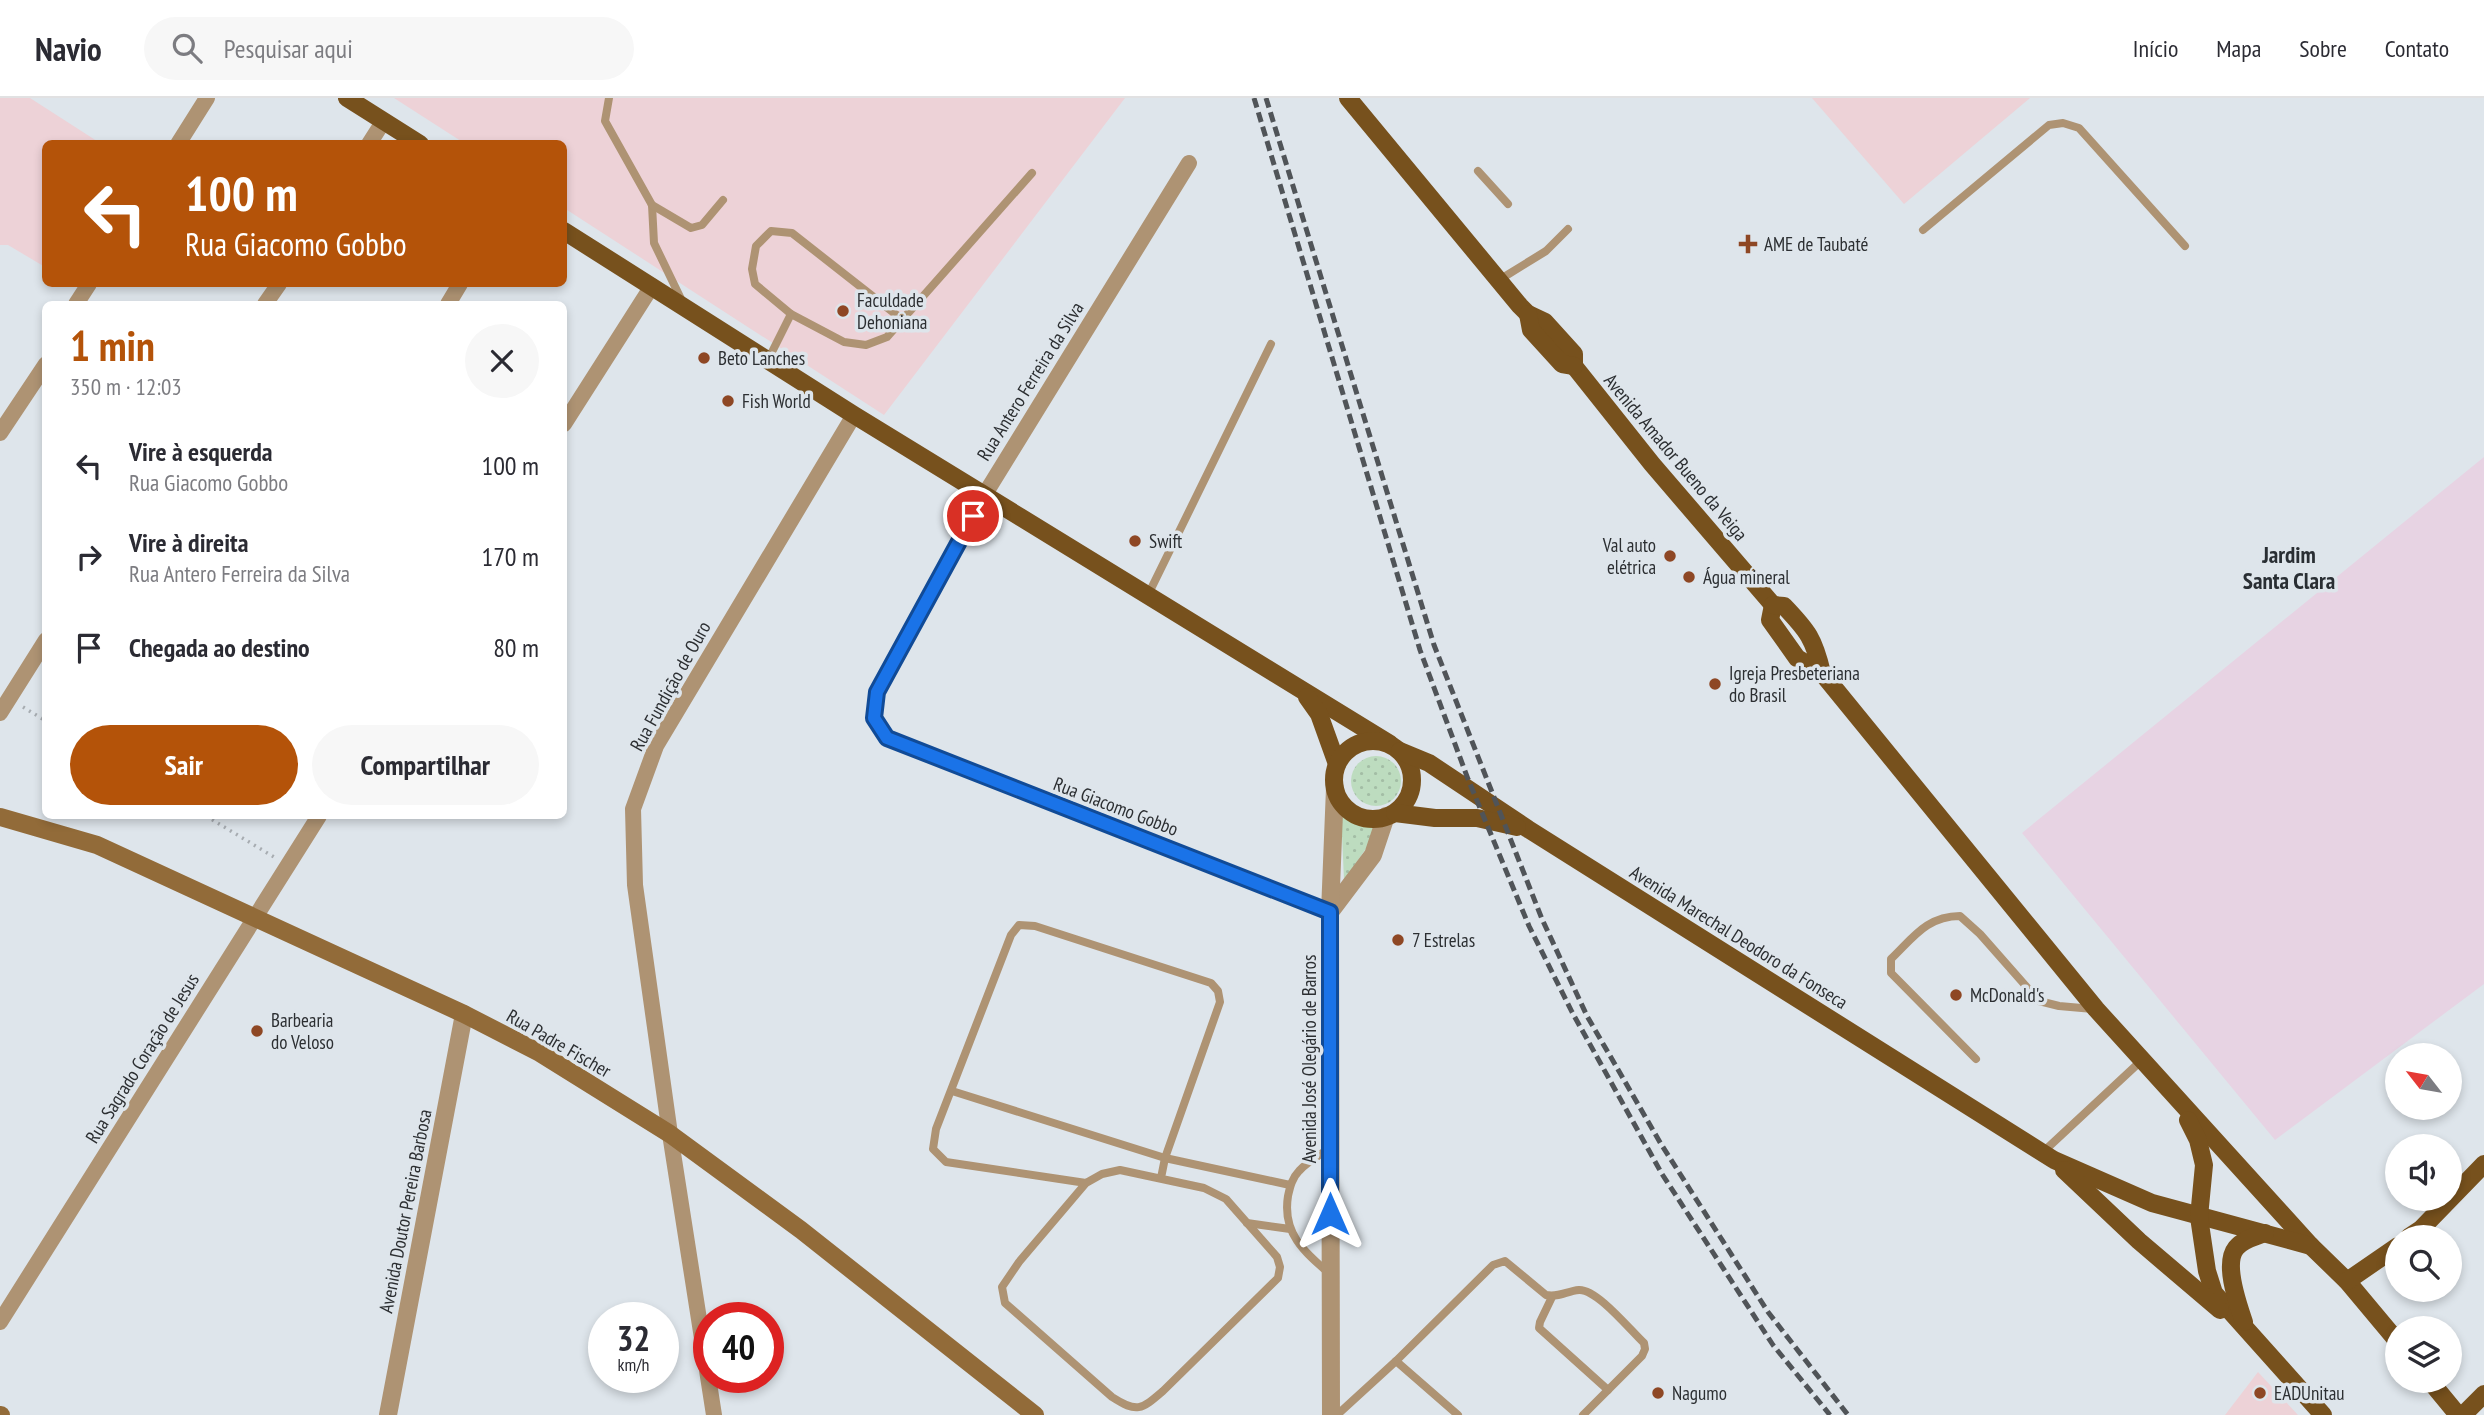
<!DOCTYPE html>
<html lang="pt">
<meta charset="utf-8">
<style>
body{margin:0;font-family:"PT Sans Narrow",sans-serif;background:#f7f7f7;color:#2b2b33;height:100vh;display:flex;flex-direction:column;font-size:26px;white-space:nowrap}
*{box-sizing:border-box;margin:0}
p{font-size:23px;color:#7c7c81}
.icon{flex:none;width:38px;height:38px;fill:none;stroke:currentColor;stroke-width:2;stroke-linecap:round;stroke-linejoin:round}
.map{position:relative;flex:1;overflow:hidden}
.details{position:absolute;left:42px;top:203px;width:525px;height:518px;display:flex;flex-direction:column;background:#fff;border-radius:10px;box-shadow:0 4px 10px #0003}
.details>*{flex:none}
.banner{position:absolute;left:42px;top:42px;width:525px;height:147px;border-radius:10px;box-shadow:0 4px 10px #0003;background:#b45309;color:#fff;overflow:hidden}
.needle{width:46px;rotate:301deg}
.controls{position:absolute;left:2385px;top:945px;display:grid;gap:14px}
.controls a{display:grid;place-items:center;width:77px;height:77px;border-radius:50%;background:#fff;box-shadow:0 4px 10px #0003;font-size:35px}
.speed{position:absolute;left:588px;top:1204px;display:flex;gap:14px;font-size:35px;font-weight:700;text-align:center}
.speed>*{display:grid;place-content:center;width:91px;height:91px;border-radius:50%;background:#fff;box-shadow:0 4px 10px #0003;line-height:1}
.speed small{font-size:18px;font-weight:400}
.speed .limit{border:10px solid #d22;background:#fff;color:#111}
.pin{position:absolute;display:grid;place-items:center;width:60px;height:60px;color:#fff;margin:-30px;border:4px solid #fff;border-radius:50%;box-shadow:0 2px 7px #0007}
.me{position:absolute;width:77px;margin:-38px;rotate:0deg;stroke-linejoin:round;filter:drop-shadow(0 0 5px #0008)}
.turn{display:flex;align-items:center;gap:24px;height:147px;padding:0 28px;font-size:32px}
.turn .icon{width:91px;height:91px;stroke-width:2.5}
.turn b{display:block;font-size:49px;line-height:60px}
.round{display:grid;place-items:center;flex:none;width:74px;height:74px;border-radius:37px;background:#f7f7f7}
.summary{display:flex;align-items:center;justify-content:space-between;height:119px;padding:0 28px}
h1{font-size:42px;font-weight:700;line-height:52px;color:#b45309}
.button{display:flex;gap:14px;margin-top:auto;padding:14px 28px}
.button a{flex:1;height:80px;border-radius:42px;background:#b45309;color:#fff;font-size:28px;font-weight:700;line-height:80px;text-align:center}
.button a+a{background:#f7f7f7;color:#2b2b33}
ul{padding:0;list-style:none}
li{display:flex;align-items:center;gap:21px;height:91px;padding:0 28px}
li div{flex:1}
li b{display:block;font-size:26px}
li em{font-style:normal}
header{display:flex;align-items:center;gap:42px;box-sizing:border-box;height:98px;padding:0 35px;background:#fff;border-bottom:2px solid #e1e1e2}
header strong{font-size:33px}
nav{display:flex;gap:38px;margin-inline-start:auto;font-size:24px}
.search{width:490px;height:63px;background:#f7f7f7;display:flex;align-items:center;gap:18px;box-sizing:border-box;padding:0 24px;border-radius:38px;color:#7c7c81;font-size:26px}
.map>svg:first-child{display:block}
.education{fill:#edd2d7}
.medical{fill:#e7d3e3}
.grass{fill:url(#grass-dots)}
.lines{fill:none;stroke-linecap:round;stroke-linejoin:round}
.path{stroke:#a7acb1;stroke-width:3.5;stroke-dasharray:2 5;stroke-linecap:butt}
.service{stroke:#ae9373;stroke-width:8}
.minor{stroke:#ae9373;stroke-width:16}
.tertiary{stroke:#ae9373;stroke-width:18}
.secondary{stroke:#926b39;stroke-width:18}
.primary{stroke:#77511d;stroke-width:18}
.rail{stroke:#505458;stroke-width:5;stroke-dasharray:10 5;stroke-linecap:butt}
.route-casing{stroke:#114b97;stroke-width:18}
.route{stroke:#1a73e8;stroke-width:12}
.poi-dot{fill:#8e4724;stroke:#dee5eb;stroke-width:2.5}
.labels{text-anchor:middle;stroke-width:7;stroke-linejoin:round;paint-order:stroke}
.poi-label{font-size:19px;fill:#2c2f32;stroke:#dee5eb;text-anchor:start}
.street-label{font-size:19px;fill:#2c2f32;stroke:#dee5eb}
.quarter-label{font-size:23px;font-weight:bold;fill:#292e33;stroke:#dee5eb}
</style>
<header>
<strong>Navio</strong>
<div class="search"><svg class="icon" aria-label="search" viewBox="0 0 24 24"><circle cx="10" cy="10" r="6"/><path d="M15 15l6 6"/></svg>Pesquisar aqui</div>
<nav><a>Início</a><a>Mapa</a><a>Sobre</a><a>Contato</a></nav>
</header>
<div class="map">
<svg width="2484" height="1317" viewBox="0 0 2484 1317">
<defs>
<pattern id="grass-dots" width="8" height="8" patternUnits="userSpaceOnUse" patternTransform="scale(1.75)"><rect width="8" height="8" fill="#bddcbf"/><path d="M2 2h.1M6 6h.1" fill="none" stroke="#a3bda5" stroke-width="1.8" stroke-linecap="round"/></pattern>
</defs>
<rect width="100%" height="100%" fill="#dee5eb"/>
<g class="education">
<polygon points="0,0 30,0 100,45 46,46 45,169 8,147 0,147"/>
<polygon points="394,0 1125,0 884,317 564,110 564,46 464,45"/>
<polygon points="1812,0 2030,0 1904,106"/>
<polygon points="2258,1274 2298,1317 2225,1317"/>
</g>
<polygon class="medical" points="2484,359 2484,886 2275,1042 2022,735"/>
<g class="grass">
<circle cx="1376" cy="683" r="25"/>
<polygon points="1341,715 1360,726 1379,732 1344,782"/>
</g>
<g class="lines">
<g class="path">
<polyline points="23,609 46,623"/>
<polyline points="206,718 274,759"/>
</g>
<g class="service">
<polyline points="609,0 605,23 652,107 654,145 682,203"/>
<polyline points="1478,73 1508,106"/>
<polyline points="652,107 691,130 702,127 723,102"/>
<polyline points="1923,132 2049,27 2063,25 2079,30 2185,148"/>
<polyline points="1499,182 1546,153 1568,131"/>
<polyline points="791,216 755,186 752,171 756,148 771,133 792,135 903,222"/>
<polyline points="768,262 791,216 844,244 866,247 887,239 1032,75"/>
<polyline points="1148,497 1271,246"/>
<path d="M1976,961L1891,875V861C1913,840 1927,818 1960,818L1980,836L2039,903L2059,908L2093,911"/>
<polyline points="952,993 1165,1060 1290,1087"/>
<polyline points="2042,1055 2142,962"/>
<path d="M1086,1085L1019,1164L1002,1189L1005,1205L1112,1299C1137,1315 1141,1312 1163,1293L1278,1180L1280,1169L1277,1159L1226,1101L1204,1090L1120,1072L1102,1076L1086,1085L946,1064L933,1051L936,1031L1011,837L1019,827L1035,828L1211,885L1218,893L1220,904L1165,1060L1161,1080"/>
<polyline points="1247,1125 1290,1131"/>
<path d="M1330,1176C1304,1154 1282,1135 1288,1098C1290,1089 1292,1080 1299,1073C1307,1064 1320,1057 1330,1050"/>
<polyline points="1552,1199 1540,1224 1539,1230 1608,1292"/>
<polyline points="1396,1263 1458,1317"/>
<path d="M1337,1317L1396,1263L1493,1167L1505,1163L1546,1197C1558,1200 1567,1193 1579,1192C1597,1191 1630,1232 1644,1245L1645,1251L1642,1258L1583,1317"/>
</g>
<g class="minor">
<polyline points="178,46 207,0"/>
<polyline points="369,46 383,24"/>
<polyline points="1189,65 985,396 877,594 874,620 887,640 1330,814"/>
<polyline points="76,206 89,186"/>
<polyline points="265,206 279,186"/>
<polyline points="448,206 460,186"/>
<polyline points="564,326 652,188"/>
<polyline points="0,335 46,266"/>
<polyline points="0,615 46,542"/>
<polyline points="0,1224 319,718"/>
<polyline points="714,1317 670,1036 635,787 633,711 656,648 854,317"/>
</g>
<g class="tertiary">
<polyline points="1330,814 1373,757 1386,718"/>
<polyline points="388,1317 464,916"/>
<polyline points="1331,1317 1330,814 1335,690"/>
</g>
<g class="secondary">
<polyline points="0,719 97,747 464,916 540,955 670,1036 801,1132 1035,1317"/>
<polyline points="0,1317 1,1317"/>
</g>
<g class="primary">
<polyline points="347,0 420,46"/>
<polyline points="1348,0 1520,208 1528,216 1545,224 1574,256 1574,268 1652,366 1773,507"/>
<polyline points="564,133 854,317 1390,646"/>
<polyline points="1528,216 1531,232 1562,266 1574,268"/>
<polyline points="1773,507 1770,522 1797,560 1822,575 2096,911 2311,1148 2347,1183 2398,1244"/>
<path d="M1773,507L1784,508C1808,533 1814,541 1822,575"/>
<polyline points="1307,599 1319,616 1337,666"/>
<circle cx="1373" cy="682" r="39"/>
<polyline points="1400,653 1429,665 1528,731 2054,1062 2152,1105 2311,1148"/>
<polyline points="1395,715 1435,720 1477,720 1517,729"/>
<polyline points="2188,1022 2198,1042 2204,1067 2199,1119 2207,1173 2214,1195 2323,1317"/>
<polyline points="2064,1072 2139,1143 2220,1212"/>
<polyline points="2409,1139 2421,1131 2484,1066"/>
<polyline points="2347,1183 2398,1148"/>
<path d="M2244,1224C2238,1206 2223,1166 2236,1150C2243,1141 2255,1139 2265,1135"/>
<polyline points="2430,1283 2458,1317"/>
<polyline points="2463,1317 2484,1296"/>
</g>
<g class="rail">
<polyline points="1254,0 1420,552 1468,681 1529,828 1572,914 1662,1076 1773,1247 1830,1317"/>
<polyline points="1266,0 1434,547 1542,821 1587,918 1661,1046 1768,1214 1848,1317"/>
</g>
</g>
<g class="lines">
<g class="route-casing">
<polyline id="route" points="973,418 877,594 874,620 887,640 1330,814 1330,1116"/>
</g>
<use href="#route" class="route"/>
</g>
<g class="poi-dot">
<path d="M1744.5 135.5h7v7h7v7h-7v7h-7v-7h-7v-7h7z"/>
<circle cx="843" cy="213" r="7"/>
<circle cx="704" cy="260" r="7"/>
<circle cx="728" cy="303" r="7"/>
<circle cx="1135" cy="443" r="7"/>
<circle cx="1670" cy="458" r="7"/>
<circle cx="1689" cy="479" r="7"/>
<circle cx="1715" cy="586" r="7"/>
<circle cx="1398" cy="842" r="7"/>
<circle cx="1956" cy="897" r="7"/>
<circle cx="257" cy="933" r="7"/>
<circle cx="1658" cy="1295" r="7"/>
<circle cx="2260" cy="1295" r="7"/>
</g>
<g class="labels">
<g class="poi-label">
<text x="1764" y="153">AME de Taubaté</text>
<text x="857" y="209">Faculdade<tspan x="857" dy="22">Dehoniana</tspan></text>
<text x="718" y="267">Beto Lanches</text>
<text x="742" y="310">Fish World</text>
<text x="1149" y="450">Swift</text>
<text x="1656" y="454" text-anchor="end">Val auto<tspan x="1656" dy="22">elétrica</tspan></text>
<text x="1703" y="486">Água mineral</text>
<text x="1729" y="582">Igreja Presbeteriana<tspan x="1729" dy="22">do Brasil</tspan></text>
<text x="1412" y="849">7 Estrelas</text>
<text x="1970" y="904">McDonald's</text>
<text x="271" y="929">Barbearia<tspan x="271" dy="22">do Veloso</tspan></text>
<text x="1672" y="1302">Nagumo</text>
<text x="2274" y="1302">EADUnitau</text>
</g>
<g class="street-label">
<text transform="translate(1030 283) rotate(-58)" y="7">Rua Antero Ferreira da Silva</text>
<text transform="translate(1676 359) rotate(50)" y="7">Avenida Amador Bueno da Veiga</text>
<text transform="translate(670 588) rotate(-61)" y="7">Rua Fundição de Ouro</text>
<text transform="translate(1116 708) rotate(21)" y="7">Rua Giacomo Gobbo</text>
<text transform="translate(1739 839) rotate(32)" y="7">Avenida Marechal Deodoro da Fonseca</text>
<text transform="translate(559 945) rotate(30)" y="7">Rua Padre Fischer</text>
<text transform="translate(142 960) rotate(-58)" y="7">Rua Sagrado Coração de Jesus</text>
<text transform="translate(1309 961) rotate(-90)" y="7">Avenida José Olegário de Barros</text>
<text transform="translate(405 1113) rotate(-79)" y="7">Avenida Doutor Pereira Barbosa</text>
</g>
<g class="quarter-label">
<text x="2289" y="465">Jardim<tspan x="2289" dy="26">Santa Clara</tspan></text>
</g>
</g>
</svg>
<div class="controls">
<a><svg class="needle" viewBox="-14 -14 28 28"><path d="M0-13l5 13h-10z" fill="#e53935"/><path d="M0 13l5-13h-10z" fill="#7c7c81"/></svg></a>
<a><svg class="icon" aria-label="sound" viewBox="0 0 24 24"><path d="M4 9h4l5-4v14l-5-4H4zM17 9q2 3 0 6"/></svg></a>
<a><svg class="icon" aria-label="search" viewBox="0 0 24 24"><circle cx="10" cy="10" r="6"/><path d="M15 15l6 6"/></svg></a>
<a><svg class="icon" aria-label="layers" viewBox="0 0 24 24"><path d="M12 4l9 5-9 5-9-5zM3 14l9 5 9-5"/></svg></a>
</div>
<div class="speed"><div>32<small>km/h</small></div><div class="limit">40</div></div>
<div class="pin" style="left:973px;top:418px;background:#d93025"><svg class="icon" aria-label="arrive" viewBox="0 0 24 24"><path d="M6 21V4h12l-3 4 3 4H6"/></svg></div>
<svg class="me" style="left:1330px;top:1116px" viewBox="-20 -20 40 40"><path d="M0-17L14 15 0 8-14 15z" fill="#1a73e8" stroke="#fff" stroke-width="4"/></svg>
<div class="banner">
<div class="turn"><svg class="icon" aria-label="left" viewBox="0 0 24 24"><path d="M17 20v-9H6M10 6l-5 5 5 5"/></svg><div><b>100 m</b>Rua Giacomo Gobbo</div></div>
</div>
<section class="details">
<div class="summary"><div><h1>1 min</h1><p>350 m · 12:03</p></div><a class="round"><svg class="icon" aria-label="close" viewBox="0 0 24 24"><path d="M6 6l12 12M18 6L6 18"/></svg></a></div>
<ul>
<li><svg class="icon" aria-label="left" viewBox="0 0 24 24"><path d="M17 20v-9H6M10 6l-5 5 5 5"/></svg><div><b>Vire à esquerda</b><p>Rua Giacomo Gobbo</p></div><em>100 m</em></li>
<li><svg class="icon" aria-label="right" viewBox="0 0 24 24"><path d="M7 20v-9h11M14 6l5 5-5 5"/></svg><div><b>Vire à direita</b><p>Rua Antero Ferreira da Silva</p></div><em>170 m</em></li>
<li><svg class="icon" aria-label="arrive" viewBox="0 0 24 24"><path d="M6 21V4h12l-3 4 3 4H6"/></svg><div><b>Chegada ao destino</b></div><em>80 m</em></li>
</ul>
<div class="button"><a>Sair</a><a>Compartilhar</a></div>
</section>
</div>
